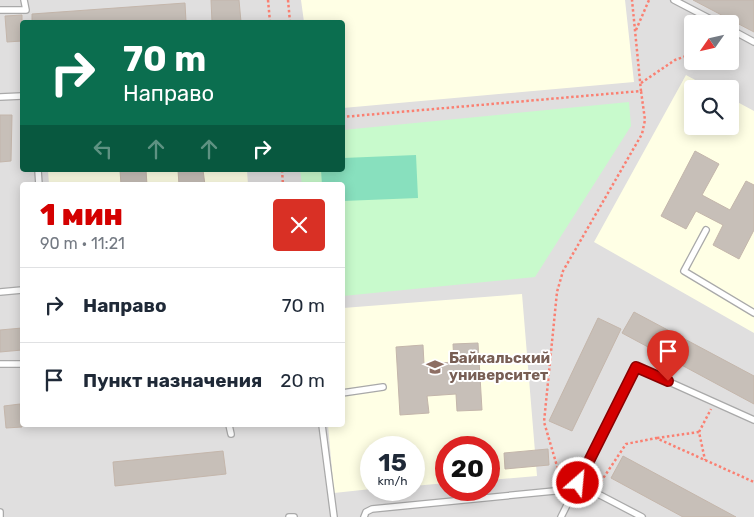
<!DOCTYPE html>
<html lang="ru">
<meta charset="utf-8">
<style>
body{margin:0;font-family:Rubik,sans-serif;background:#f6f6f7;color:#1f2937;height:100vh;display:flex;flex-direction:column;font-size:19px;white-space:nowrap}
*{box-sizing:border-box;margin:0}
p{font-size:16px;color:#747a83}
.icon{flex:none;width:28px;height:28px;fill:none;stroke:currentColor;stroke-width:2;stroke-linecap:round;stroke-linejoin:round}
.map{position:relative;flex:1;overflow:hidden}
.drawer{position:absolute;left:20px;top:182px;width:325px;height:245px;display:flex;flex-direction:column;background:#fff;border-radius:5px;box-shadow:0 2px 12px #0003}
.drawer>*{flex:none}
.top-card{position:absolute;left:20px;top:20px;width:325px;height:152px;border-radius:5px;box-shadow:0 2px 12px #0003;background:#0b6e4f;color:#fff;overflow:hidden}
.needle{width:32px;rotate:236deg}
.buttons{position:absolute;left:684px;top:15px;display:grid;gap:10px}
.buttons a{display:grid;place-items:center;width:55px;height:55px;border-radius:5px;background:#fff;box-shadow:0 2px 12px #0003;font-size:25px}
.speed{position:absolute;left:360px;top:436px;display:flex;gap:10px;font-size:25px;font-weight:700;text-align:center}
.speed>*{display:grid;place-content:center;width:65px;height:65px;border-radius:50%;background:#fff;box-shadow:0 2px 12px #0003;line-height:1}
.speed small{font-size:12px;font-weight:400}
.speed .limit{border:8px solid #d22;background:#fff;color:#111}
.pin{position:absolute;display:grid;place-items:center;width:42px;height:42px;color:#fff;margin:-51px -21px;border-radius:50% 50% 50% 0;rotate:-45deg;box-shadow:0 0 5px #0007}
.pin .icon{rotate:45deg}
.me{position:absolute;width:55px;margin:-28px;rotate:27deg;stroke-linejoin:round;filter:drop-shadow(0 0 4px #0008)}
.turn{display:flex;align-items:center;gap:18px;height:105px;padding:0 20px;font-size:22px}
.turn .icon{width:65px;height:65px;stroke-width:2.5}
.turn b{display:block;font-size:35px;line-height:42px}
.lanes{display:flex;align-items:center;height:48px;padding:0 20px;background:#0003;justify-content:center;gap:25px;direction:ltr}
.lanes .off{opacity:.35}
.round{display:grid;place-items:center;flex:none;width:52px;height:52px;border-radius:5px;background:#f6f6f7}
.head{display:flex;align-items:center;justify-content:space-between;height:85px;padding:0 20px}
h1{font-size:30px;font-weight:800;line-height:38px;color:#d40000}
ul{padding:0;list-style:none}
li{display:flex;align-items:center;gap:15px;height:75px;padding:0 20px;border-top:1px solid #e0e1e3}
li div{flex:1}
li b{display:block;font-size:19px}
li em{font-style:normal}
.map>svg:first-child{display:block}
.residential{fill:#e0dfdf;fill-rule:evenodd}
.education{fill:#ffffe5}
.park{fill:#c8facc}
.pitch{fill:#88e0be}
.building{fill:#c7bfb8;stroke:#c4b6ab}
.lines{fill:none;stroke-linecap:round;stroke-linejoin:round}
.service-casing{stroke:#a9a9a9;stroke-width:8}
.path{stroke:#fa8072;stroke-width:2.5;stroke-dasharray:2.5 2.5;stroke-linecap:butt}
.service{stroke:#fff;stroke-width:5.5}
.route-casing{stroke:#8a0000;stroke-width:12}
.route{stroke:#d40000;stroke-width:9}
.labels{text-anchor:middle;stroke-width:4;stroke-linejoin:round;paint-order:stroke}
.education-label{font-size:15px;font-weight:bold;fill:#785e54;stroke:#fff;text-anchor:start}
</style>
<div class="map">
<svg width="754" height="517" viewBox="0 0 754 517">
<rect width="100%" height="100%" fill="#f2efe9"/>
<path class="residential" d="M0,0H754V517H0ZM22,22H342V170H22ZM692,24H730V61H692ZM692,89H730V126H692ZM22,185H342V425H22ZM371,448H414V490H371ZM446,448H489V490H446Z"/>
<g class="education">
<polygon points="301,0 625,0 634,82 343,108 342,22 304,22"/>
<polygon points="686,75 712,89 692,89 692,126 730,126 730,98 754,111 754,333 594,242"/>
<polygon points="48,170 247,170 248,185 49,185"/>
<polygon points="522,294 537,476 489,480 489,448 446,448 446,483 414,486 414,448 371,448 371,489 334,493 328,425 342,425 343,308"/>
</g>
<polygon class="park" points="629,102 631,126 535,277 343,296 342,185 302,185 300,170 342,170 343,130"/>
<polygon class="pitch" points="416,155 418,198 343,201 342,185 322,185 321,170 342,170 343,158"/>
<g class="building">
<polygon points="211,0 239,0 241,22 212,22"/>
<polygon points="693,0 754,0 754,32"/>
<polygon points="185,3 186,22 32,22 32,14"/>
<polygon points="22,15 22,41 7,42 5,16"/>
<polygon points="0,115 12,115 11,161 0,162"/>
<polygon points="695,151 719,164 702,195 730,210 746,181 754,185 754,230 739,259 713,245 723,225 696,211 686,229 661,216"/>
<polygon points="120,170 146,170 147,185 121,185"/>
<polygon points="178,170 203,170 205,185 179,185"/>
<polygon points="634,312 754,376 754,404 622,333"/>
<polygon points="598,318 621,329 572,431 549,421"/>
<polygon points="22,328 22,350 0,352 0,330"/>
<polygon points="478,343 482,410 457,411 456,394 427,396 429,413 400,415 396,347 423,345 424,364 454,362 453,344"/>
<polygon points="20,404 22,427 6,428 4,406"/>
<polygon points="548,449 549,465 505,469 504,453"/>
<polygon points="223,451 226,474 115,486 113,462"/>
<polygon points="623,456 736,517 683,517 611,478"/>
</g>
<g class="lines">
<g class="service-casing">
<g id="service">
<polyline points="674,0 720,24"/>
<polyline points="0,10 26,10 24,0"/>
<polyline points="730,29 754,42"/>
<polyline points="0,97 22,96"/>
<polyline points="38,170 39,185"/>
<polyline points="706,230 684,271 754,313"/>
<polyline points="0,292 22,290"/>
<polyline points="0,364 22,364"/>
<polyline points="342,393 383,387"/>
<polyline points="229,425 231,434"/>
<polyline points="322,425 334,517"/>
<polyline points="577,483 642,517"/>
<polyline points="0,512 0,517"/>
<polyline points="289,517 294,517"/>
<polyline points="364,517 366,512 372,509 575,489"/>
<polyline points="561,517 636,367 754,420"/>
</g>
</g>
<g class="path">
<polyline points="268,0 270,22"/>
<polyline points="288,0 290,22"/>
<polyline points="636,30 649,0"/>
<polyline points="730,45 737,43"/>
<polyline points="641,83 675,60 692,54"/>
<polyline points="342,117 641,91 632,0"/>
<polyline points="282,170 283,185"/>
<polyline points="699,432 711,409"/>
<polyline points="657,438 699,432 705,460"/>
<polyline points="562,483 544,422 557,292 563,271 642,134 645,120 641,91"/>
<polyline points="598,486 626,444 656,438 754,482"/>
</g>
<use href="#service" class="service"/>
</g>
<g class="lines">
<g class="route-casing">
<polyline id="route" points="578,483 636,367 668,381"/>
</g>
<use href="#route" class="route"/>
</g>
<defs>
<g id="university-bare" transform="scale(1.35)"><path d="M0-5L7-2L0 1L-7-2ZM-4 1L0 2.5L4 1V4Q0 6-4 4Z" fill="#8d6e63" stroke="#fff" stroke-width="2.5" paint-order="stroke"/></g>
</defs>
<g fill-rule="evenodd">
<use href="#university-bare" x="435" y="367"/>
</g>
<g class="labels">
<g class="education-label">
<text x="449" y="363">Байкальский<tspan x="449" dy="17">университет</tspan></text>
</g>
</g>
</svg>
<div class="buttons">
<a><svg class="needle" viewBox="-14 -14 28 28"><path d="M0-13l5 13h-10z" fill="#e53935"/><path d="M0 13l5-13h-10z" fill="#747a83"/></svg></a>
<a><svg class="icon" aria-label="search" viewBox="0 0 24 24"><circle cx="10" cy="10" r="6"/><path d="M15 15l6 6"/></svg></a>
</div>
<div class="speed"><div>15<small>km/h</small></div><div class="limit">20</div></div>
<div class="pin" style="left:668px;top:381px;background:#d93025"><svg class="icon" aria-label="arrive" viewBox="0 0 24 24"><path d="M6 21V4h12l-3 4 3 4H6"/></svg></div>
<svg class="me" style="left:578px;top:483px" viewBox="-20 -20 40 40"><circle r="17" fill="#d40000" stroke="#fff" stroke-width="3"/><path d="M0-11L8 9 0 5-8 9z" fill="#fff"/></svg>
<div class="top-card">
<div class="turn"><svg class="icon" aria-label="right" viewBox="0 0 24 24"><path d="M7 20v-9h11M14 6l5 5-5 5"/></svg><div><b>70 m</b>Направо</div></div>
<div class="lanes"><svg class="icon off" aria-label="left" viewBox="0 0 24 24"><path d="M17 20v-9H6M10 6l-5 5 5 5"/></svg><svg class="icon off" aria-label="ahead" viewBox="0 0 24 24"><path d="M12 20V5M6 11l6-6 6 6"/></svg><svg class="icon off" aria-label="ahead" viewBox="0 0 24 24"><path d="M12 20V5M6 11l6-6 6 6"/></svg><svg class="icon" aria-label="right" viewBox="0 0 24 24"><path d="M7 20v-9h11M14 6l5 5-5 5"/></svg></div>
</div>
<section class="drawer">
<div class="head"><div><h1>1 мин</h1><p>90 m · 11:21</p></div><a class="round" style="background:#d93025;color:#fff"><svg class="icon" aria-label="close" viewBox="0 0 24 24"><path d="M6 6l12 12M18 6L6 18"/></svg></a></div>
<ul>
<li><svg class="icon" aria-label="right" viewBox="0 0 24 24"><path d="M7 20v-9h11M14 6l5 5-5 5"/></svg><div><b>Направо</b></div><em>70 m</em></li>
<li><svg class="icon" aria-label="arrive" viewBox="0 0 24 24"><path d="M6 21V4h12l-3 4 3 4H6"/></svg><div><b>Пункт назначения</b></div><em>20 m</em></li>
</ul>
</section>
</div>
